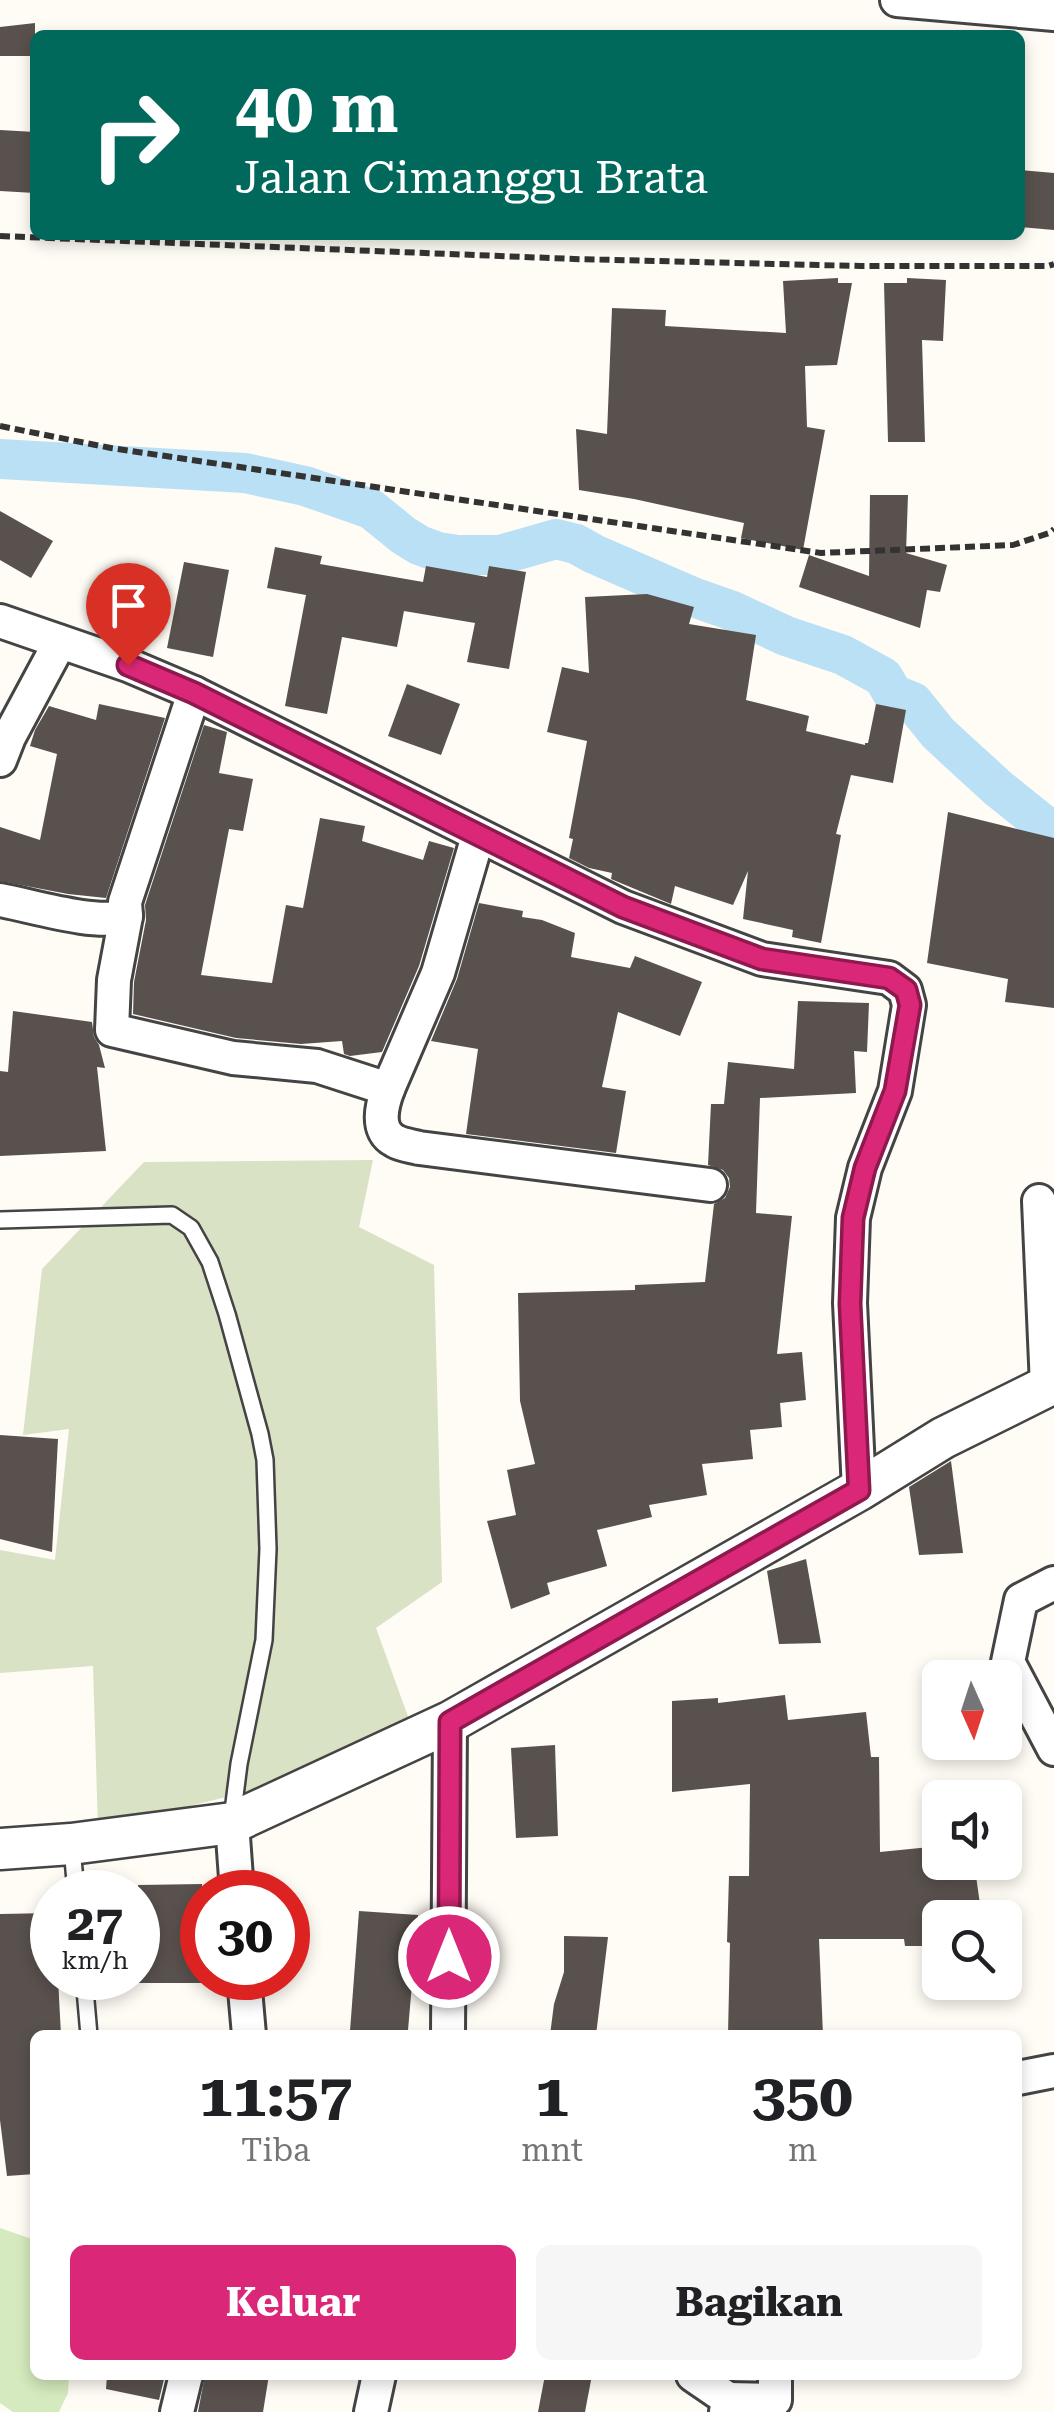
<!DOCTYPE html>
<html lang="id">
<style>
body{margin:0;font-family:"Roboto Serif",serif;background:#f6f6f6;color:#202124;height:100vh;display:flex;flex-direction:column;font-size:38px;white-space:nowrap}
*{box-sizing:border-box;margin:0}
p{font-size:32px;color:#757577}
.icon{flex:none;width:55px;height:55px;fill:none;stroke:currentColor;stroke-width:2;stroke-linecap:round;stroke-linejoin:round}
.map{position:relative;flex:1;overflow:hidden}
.side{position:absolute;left:30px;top:2030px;width:992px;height:350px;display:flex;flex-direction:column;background:#fff;border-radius:15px;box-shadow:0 5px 15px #0003}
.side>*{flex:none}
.guide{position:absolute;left:30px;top:30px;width:995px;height:210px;border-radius:15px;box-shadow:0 5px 15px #0003;background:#00695c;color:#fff;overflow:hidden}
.needle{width:65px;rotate:177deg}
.fabs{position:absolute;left:922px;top:1660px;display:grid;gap:20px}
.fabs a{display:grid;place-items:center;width:100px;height:100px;border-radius:15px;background:#fff;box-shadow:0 5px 15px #0003;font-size:50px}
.speed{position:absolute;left:30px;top:1870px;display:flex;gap:20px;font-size:50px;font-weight:700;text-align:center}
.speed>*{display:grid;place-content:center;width:130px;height:130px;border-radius:50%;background:#fff;box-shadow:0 5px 15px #0003;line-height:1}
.speed small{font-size:25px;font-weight:400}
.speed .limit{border:15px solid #d22;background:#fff;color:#111}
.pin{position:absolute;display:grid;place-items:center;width:85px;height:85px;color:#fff;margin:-102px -42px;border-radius:50% 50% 50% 0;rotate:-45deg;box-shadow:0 0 10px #0007}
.pin .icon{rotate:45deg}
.me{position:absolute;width:110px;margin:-55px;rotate:0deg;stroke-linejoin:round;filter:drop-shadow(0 0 8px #0008)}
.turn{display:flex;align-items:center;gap:35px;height:210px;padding:0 40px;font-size:45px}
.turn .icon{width:130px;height:130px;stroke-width:2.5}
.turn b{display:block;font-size:70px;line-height:85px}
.eta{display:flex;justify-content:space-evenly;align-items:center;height:170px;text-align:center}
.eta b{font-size:60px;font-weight:700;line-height:70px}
.action{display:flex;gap:20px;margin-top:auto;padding:20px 40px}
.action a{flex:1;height:115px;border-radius:15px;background:#db2777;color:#fff;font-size:40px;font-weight:700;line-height:115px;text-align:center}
.action a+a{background:#f6f6f6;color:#202124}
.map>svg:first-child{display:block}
.green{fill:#d5eabe}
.cemetery{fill:#d9e2c4}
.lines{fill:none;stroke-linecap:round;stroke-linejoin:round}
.canal{stroke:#bae0f5;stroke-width:40}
.building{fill:#59514d}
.service-casing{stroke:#444;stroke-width:20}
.minor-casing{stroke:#444;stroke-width:38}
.tertiary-casing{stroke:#444;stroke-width:45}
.path{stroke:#333;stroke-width:6;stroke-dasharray:10 5;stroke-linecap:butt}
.service{stroke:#fff;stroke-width:15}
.minor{stroke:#fff;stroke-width:32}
.tertiary{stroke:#fff;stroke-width:40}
.route-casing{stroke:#8e194d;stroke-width:25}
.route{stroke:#db2777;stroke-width:18}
</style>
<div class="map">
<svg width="1054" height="2412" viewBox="0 0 1054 2412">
<rect width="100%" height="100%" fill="#fffcf5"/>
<polygon class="green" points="0,2228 35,2240 35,2375 69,2375 68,2393 59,2412 13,2412 0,2403"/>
<polygon class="cemetery" points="373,1160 359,1227 434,1265 442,1582 376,1628 410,1722 274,1785 98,1829 93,1666 0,1673 0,1550 55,1560 69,1429 23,1435 42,1269 144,1162"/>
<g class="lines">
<polyline class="canal" points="0,459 245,473 305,486 371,509 403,535 419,545 438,552 458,555 500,555 556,539 576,544 594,554 693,597 730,610 786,636 843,655 883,677 893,694 913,702 938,733 953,747 999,789 1054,833"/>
</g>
<g class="building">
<polygon points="35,23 35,56 0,56 0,27"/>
<polygon points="0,130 35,132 35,193 0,191"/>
<polygon points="1020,170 1054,173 1054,230 1020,227"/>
<polygon points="838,278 838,283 852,283 837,365 805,366 807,427 825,430 803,550 741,538 744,523 634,499 579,490 576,429 607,434 612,308 666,310 665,326 786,333 783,281"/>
<polygon points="907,278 946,280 943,341 922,340 925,442 888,442 884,283 907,283"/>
<polygon points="870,495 908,495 906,553 947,565 940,592 927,590 920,628 799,587 809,555 869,576"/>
<polygon points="0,511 53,541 31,578 0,560"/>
<polygon points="275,547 322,556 320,564 423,582 426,566 487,577 489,566 526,572 509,669 467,662 475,623 404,611 397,647 342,637 327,714 285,706 306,595 267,588"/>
<polygon points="184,562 229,570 213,657 167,648"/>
<polygon points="647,594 694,607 689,624 756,635 746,700 809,716 806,731 865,745 865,743 868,743 876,704 906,710 893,783 851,775 836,834 841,835 821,943 792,937 793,930 743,919 748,871 733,905 675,886 671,904 611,879 612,873 589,868 569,858 573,839 569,838 587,741 547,732 562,667 589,673 585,597"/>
<polygon points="407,684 460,704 441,755 388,736"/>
<polygon points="99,704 165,718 106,898 68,894 0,881 0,827 40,840 57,754 30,746 35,730 49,706 96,720"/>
<polygon points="204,725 227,732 219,773 253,779 243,831 229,829 201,975 272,983 286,905 303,908 320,818 365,826 362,841 423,860 429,841 454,848 419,966 382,1052 350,1056 344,1054 342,1041 301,1044 236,1038 133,1014 134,982 146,920 145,905"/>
<polygon points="948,812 1054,838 1054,1008 1005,1002 1008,979 927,963"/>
<polygon points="479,903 523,911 522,917 542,920 575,933 571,957 630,968 635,956 702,982 680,1036 618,1012 602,1087 626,1091 616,1153 466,1134 478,1049 431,1041 457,979"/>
<polygon points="798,1001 869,1003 867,1052 854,1051 856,1093 760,1098 756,1213 792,1216 777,1354 802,1352 806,1400 780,1403 782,1427 750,1430 753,1459 702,1464 707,1495 649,1505 652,1517 597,1530 607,1566 547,1583 550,1594 511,1609 487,1521 516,1515 507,1470 535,1464 520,1401 518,1293 635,1290 635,1285 705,1282 714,1204 725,1198 730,1187 729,1178 723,1170 708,1165 711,1104 724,1104 728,1062 794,1069"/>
<polygon points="13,1011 92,1022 94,1037 99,1045 105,1068 97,1067 106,1151 0,1156 0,1071 8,1072"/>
<polygon points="0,1435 58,1439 52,1552 0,1539"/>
<polygon points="951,1461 963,1553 919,1555 909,1487"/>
<polygon points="806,1559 821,1643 779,1644 767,1571"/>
<polygon points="785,1695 788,1720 866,1712 871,1757 879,1757 880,1852 940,1846 940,1862 974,1862 982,1918 940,1918 940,1946 905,1946 904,1939 819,1939 823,2035 728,2035 730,1943 727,1942 729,1876 749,1876 750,1784 672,1792 672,1701 718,1698 718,1703"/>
<polygon points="555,1745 558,1836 516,1838 511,1748"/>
<polygon points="202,1884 202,1983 138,1983 138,1885"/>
<polygon points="359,1911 418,1915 408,2030 350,2031"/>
<polygon points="52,1913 52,1978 58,1978 61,2035 35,2035 35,2174 7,2176 0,2120 0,1914"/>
<polygon points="564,1936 608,1937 596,2035 550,2035 554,2004 564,1972"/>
<polygon points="107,2375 165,2375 159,2400 106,2389"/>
<polygon points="205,2375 269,2375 263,2412 198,2412"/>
<polygon points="545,2375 592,2375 585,2412 538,2412"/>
</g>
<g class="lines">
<g class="service-casing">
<g id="service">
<polyline points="0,1220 172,1215 191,1228 210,1262 227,1314 260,1434 265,1460 268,1549 264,1640 239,1764 232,1819"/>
<polyline points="72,1848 76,1892"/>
<polyline points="84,1978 89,2035"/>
</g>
</g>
<g class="minor-casing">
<g id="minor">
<polyline points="897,0 1054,14"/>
<polyline points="0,621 128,665 194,693 623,907 762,959 889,978 905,990 909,1005 895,1091 865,1168 853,1218 850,1303 859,1490"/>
<polyline points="0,760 9,737 60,642"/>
<path d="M0,900C33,906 96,926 126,916L125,902L194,693"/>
<path d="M126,916L114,980L112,1030L233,1058L317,1066L388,1089C382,1105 375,1131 395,1141C402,1145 412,1146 419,1148L710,1185"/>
<polyline points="388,1089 438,973 478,836"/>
<polyline points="1039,1201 1047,1386"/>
<polyline points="1054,1583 1021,1600 1008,1662 1054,1749"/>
<polyline points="232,1823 237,1892"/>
<polyline points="244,1978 249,2035"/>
<polyline points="448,2035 450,1722"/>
<polyline points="1018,2078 1054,2071"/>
<polyline points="693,2375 728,2399 726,2412"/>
<polyline points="728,2399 775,2400 775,2375"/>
<polyline points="177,2412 186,2375"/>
<polyline points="371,2412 379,2375"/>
</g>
</g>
<g class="tertiary-casing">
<polyline id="tertiary" points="0,1849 71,1844 232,1823 450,1722 859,1490 943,1438 1054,1383"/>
</g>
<g class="path">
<polyline points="0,236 574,259 860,266 1048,266 1054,264"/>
<polyline points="0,426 111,448 821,553 1013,545 1049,533 1054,529"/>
</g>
<use href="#service" class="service"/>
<use href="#minor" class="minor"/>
<use href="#tertiary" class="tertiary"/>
</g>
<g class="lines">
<g class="route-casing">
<polyline id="route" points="128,665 194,693 623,907 762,959 889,978 906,990 910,1005 895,1091 865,1168 853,1218 850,1304 859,1490 450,1722 449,1957"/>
</g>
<use href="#route" class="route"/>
</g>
</svg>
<div class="fabs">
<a><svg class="needle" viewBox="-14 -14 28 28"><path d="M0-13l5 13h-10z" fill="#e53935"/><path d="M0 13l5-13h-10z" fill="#757577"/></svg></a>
<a><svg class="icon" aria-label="sound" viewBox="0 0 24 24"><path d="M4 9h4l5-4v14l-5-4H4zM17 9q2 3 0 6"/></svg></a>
<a><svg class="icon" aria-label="search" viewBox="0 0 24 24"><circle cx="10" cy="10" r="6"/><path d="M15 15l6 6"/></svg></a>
</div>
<div class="speed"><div>27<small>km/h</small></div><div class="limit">30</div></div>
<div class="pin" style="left:128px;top:665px;background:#d93025"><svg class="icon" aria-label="arrive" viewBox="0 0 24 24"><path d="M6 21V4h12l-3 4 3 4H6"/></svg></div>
<svg class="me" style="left:449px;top:1957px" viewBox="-20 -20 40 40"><circle r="17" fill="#db2777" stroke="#fff" stroke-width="3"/><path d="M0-11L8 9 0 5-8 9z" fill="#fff"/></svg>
<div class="guide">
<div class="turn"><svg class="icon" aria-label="right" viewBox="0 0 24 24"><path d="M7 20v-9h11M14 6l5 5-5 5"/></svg><div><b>40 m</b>Jalan Cimanggu Brata</div></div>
</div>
<section class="side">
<div class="eta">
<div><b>11:57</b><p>Tiba</p></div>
<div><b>1</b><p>mnt</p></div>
<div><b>350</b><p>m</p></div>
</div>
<div class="action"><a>Keluar</a><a>Bagikan</a></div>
</section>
</div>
